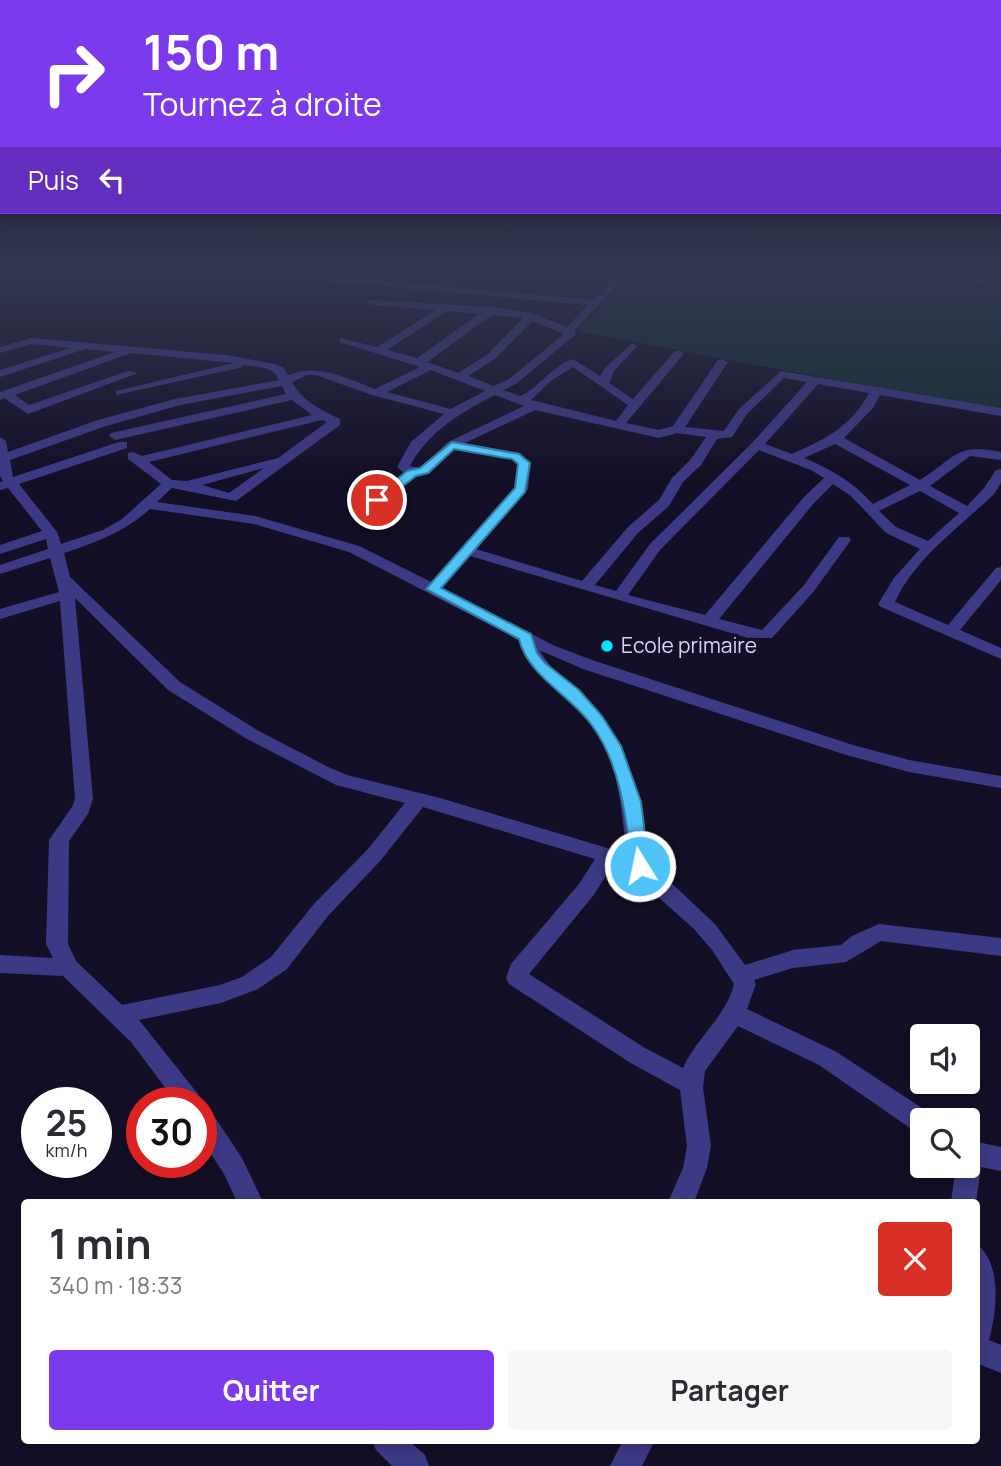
<!DOCTYPE html>
<html lang="fr">
<meta charset="utf-8">
<style>
body{margin:0;font-family:Manrope,sans-serif;background:#f7f7f7;color:#2b2b33;height:100vh;display:flex;flex-direction:column;font-size:26px;white-space:nowrap}
*{box-sizing:border-box;margin:0}
p{font-size:23px;color:#7c7c81}
.icon{flex:none;width:38px;height:38px;fill:none;stroke:currentColor;stroke-width:2;stroke-linecap:round;stroke-linejoin:round}
.map{position:relative;flex:1;overflow:hidden}
.details{position:absolute;left:21px;top:1199px;width:959px;height:245px;display:flex;flex-direction:column;background:#fff;border-radius:7px;box-shadow:0 4px 10px #0003}
.details>*{flex:none}
.guide{position:absolute;left:0px;top:0px;width:1001px;height:214px;box-shadow:0 4px 10px #0003;background:#7c3aed;color:#fff;overflow:hidden}
.controls{position:absolute;left:910px;top:1024px;display:grid;gap:14px}
.controls a{display:grid;place-items:center;width:70px;height:70px;border-radius:7px;background:#fff;box-shadow:0 4px 10px #0003;font-size:35px}
.speed{position:absolute;left:21px;top:1087px;display:flex;gap:14px;font-size:35px;font-weight:700;text-align:center}
.speed>*{display:grid;place-content:center;width:91px;height:91px;border-radius:50%;background:#fff;box-shadow:0 4px 10px #0003;line-height:1}
.speed small{font-size:18px;font-weight:400}
.speed .limit{border:10px solid #d22;background:#fff;color:#111}
.pin{position:absolute;display:grid;place-items:center;width:60px;height:60px;color:#fff;margin:-30px;border:4px solid #fff;border-radius:50%;box-shadow:0 2px 7px #0007}
.me{position:absolute;width:77px;margin:-38px;rotate:350deg;stroke-linejoin:round;filter:drop-shadow(0 0 5px #0008)}
.turn{display:flex;align-items:center;gap:24px;height:147px;padding:0 28px;font-size:32px}
.turn .icon{width:91px;height:91px;stroke-width:2.5}
.turn b{display:block;font-size:49px;line-height:60px}
.then{display:flex;align-items:center;height:66px;padding:0 28px;background:#0003;gap:14px;font-size:26px}
.round{display:grid;place-items:center;flex:none;width:74px;height:74px;border-radius:7px;background:#f7f7f7}
.headline{display:flex;align-items:center;justify-content:space-between;height:119px;padding:0 28px}
h1{font-size:42px;font-weight:700;line-height:52px}
.button{display:flex;gap:14px;margin-top:auto;padding:14px 28px}
.button a{flex:1;height:80px;border-radius:7px;background:#7c3aed;color:#fff;font-size:28px;font-weight:700;line-height:80px;text-align:center}
.button a+a{background:#f7f7f7;color:#2b2b33}
.map>svg:first-child{display:block}
.green{fill:#12302f}
.lines{fill:none;stroke-linecap:round;stroke-linejoin:round}
.street{fill:#3d3a85;fill-rule:evenodd}
.route{fill:#4fc3f7;stroke:#337fa1;stroke-width:2}
.poi-dot{fill:#00e5ff;stroke:#130f26;stroke-width:2.5}
.labels{text-anchor:middle;stroke-width:7;stroke-linejoin:round;paint-order:stroke}
.poi-label{font-size:21px;fill:#d9d4ff;stroke:#130f26;text-anchor:start}
</style>
<div class="map">
<svg width="1001" height="1466" viewBox="0 0 1001 1466">
<rect width="100%" height="100%" fill="#130f26"/>
<polygon class="green" points="635,271 893,271 1001,288 1001,411 576,331"/>
<g class="lines">
<g class="street">
<path d="M246,271H285L593,300L620,271H631L575,330V335L517,383L504,390L520,396C538,389 550,367 573,359L600,376L605,368L632,343L637,346L614,371L609,383L633,399L675,351H683V355L626,423L659,430L673,426L718,360L722,359L728,362L685,427L724,431L739,409L781,371L1001,408V416L880,395L873,408L844,438L920,480C955,458 956,442 1001,452V460L970,456L930,486L967,506L984,488L996,470L1001,469V483L994,494C960,527 915,558 895,602L948,625L996,568L1001,567V580L960,630L1001,648V659L881,607L878,604L894,578L920,549L886,533L851,496L833,484L814,503L719,619L762,630L804,585L839,537H849L851,540L814,591L772,638H748L470,556L442,588L555,646L595,661L853,745L909,760L1001,776V788L909,772L843,754L583,669L539,650L552,668L603,717L623,750L639,794L650,863L715,924L745,965L793,950L841,945L852,936L879,924L1001,938V956L881,941L846,962L793,968L754,980L756,984L747,1009L835,1051L931,1114L933,1120H922V1133L913,1130L819,1065L738,1026L705,1071L703,1088L711,1146L707,1168L694,1202H668L683,1168L687,1146L680,1090L629,1062L509,984L506,978L511,964L579,884L595,859L423,807L381,860L328,916L287,969L258,989L221,1003L139,1020L198,1094L202,1102L201,1103L176,1102L131,1042L63,976L0,973V955L53,958L46,944L49,840L72,807L75,799L60,601L0,619V609L59,592L50,558L0,574V565L48,549L46,539L0,554V545L42,531L8,488L0,490V482L3,481L0,476V437L6,441L8,452L98,420L175,399L279,380C273,366 258,367 244,365L239,368L116,395V391L234,363L131,353L15,395L29,405L128,371L138,373L28,414L4,398L0,400V392L115,352L85,349L0,377V370L70,348L32,344L0,353V347L32,338L226,355L275,364L284,368L288,375C320,363 344,378 375,389L420,367L340,342V338L377,347L436,310L372,305L367,302L368,300L492,307L531,313L567,327L588,305L251,274ZM447,311L479,314L417,358L387,350ZM492,315L523,318L488,354L458,373L427,362ZM532,321L564,334L509,379L494,386L468,376L496,358ZM573,367L628,405L616,421L531,400L552,380ZM431,370L485,391L451,409L387,392ZM307,375H316L372,395L444,414L411,442L397,467L404,473L372,498V504H382L416,476L429,474L455,449L511,459L518,464L514,488L431,582L359,546L255,516L157,502L172,488L236,501L340,425V419C321,410 302,401 292,382ZM784,378L807,382L753,442L650,544L616,591L595,585L638,533L669,506L683,482L701,465L717,439L732,437L747,414ZM818,384L869,393C852,426 824,440 792,454L765,444ZM282,386L286,394L111,433L109,436L115,440L292,400L312,415L142,456L133,452L128,453V459L161,484L122,519L103,530L61,544L57,532L19,484L127,448V442H119L13,477L10,460L106,426L180,405ZM495,395L524,406L448,442L420,468L410,466C428,432 461,412 495,395ZM535,410L659,438L677,433L706,437L691,459L672,478L659,500L628,527L582,581L476,549L528,489L531,463L520,453L465,443ZM322,420L327,422L278,458L187,481L172,480L149,462ZM835,444L910,485L873,504C854,483 830,468 804,458ZM759,450L811,470L824,478L804,497L705,615L628,595L660,550ZM264,468L229,493L202,485ZM920,491L959,513L928,541L896,527L879,511ZM150,509L254,524L349,552L519,640C533,678 569,695 592,726C621,765 620,808 627,854L440,798L347,775L328,767L259,731L180,682L70,577L64,553C97,542 124,532 150,509ZM75,598L168,690L247,739L336,785L405,803L367,850L314,904L271,957L242,977L220,985L122,1005L76,961L68,944L69,841L88,814L93,799ZM613,865L634,871L648,888L694,929L712,950L734,984C726,1017 696,1038 683,1068L645,1048L529,974L593,896Z"/>
<polygon points="908,271 933,271 1001,282 1001,288"/>
<polygon points="201,1107 210,1110 242,1158 263,1202 237,1202 224,1174 201,1139"/>
<polygon points="968,1140 1001,1147 1001,1171 981,1167 976,1203 951,1202 956,1166 968,1166"/>
<path d="M976,1244C1001,1261 998,1308 989,1340L1001,1345V1373L976,1363Z"/>
<polygon points="371,1440 408,1440 425,1455 429,1466 392,1466 376,1450"/>
<polygon points="623,1440 655,1440 642,1466 610,1466"/>
</g>
</g>
<linearGradient id="sky" x2="0" y2="1"><stop stop-color="#0a0815"/><stop offset="0.57" stop-color="#333752"/><stop offset="1" stop-color="#333752" stop-opacity="0"/></linearGradient>
<rect width="1001" height="476" fill="url(#sky)"/>
<path class="route" d="M452,442L519,454L530,463L525,492L441,588L531,634L537,653L545,663L579,690L602,716L621,746L641,802L649,866L647,871H634L632,866C626,818 621,764 591,724C569,694 528,676 519,639L426,589L515,488L518,464L512,459L454,449L428,473L416,476L381,503L377,504L371,500L407,471L420,468Z"/>
<circle class="poi-dot" cx="607" cy="646" r="7"/>
<g class="labels">
<g class="poi-label">
<text x="621" y="653">Ecole primaire</text>
</g>
</g>
</svg>
<div class="controls">
<a><svg class="icon" aria-label="sound" viewBox="0 0 24 24"><path d="M4 9h4l5-4v14l-5-4H4zM17 9q2 3 0 6"/></svg></a>
<a><svg class="icon" aria-label="search" viewBox="0 0 24 24"><circle cx="10" cy="10" r="6"/><path d="M15 15l6 6"/></svg></a>
</div>
<div class="speed"><div>25<small>km/h</small></div><div class="limit">30</div></div>
<div class="pin" style="left:377px;top:500px;background:#d93025"><svg class="icon" aria-label="arrive" viewBox="0 0 24 24"><path d="M6 21V4h12l-3 4 3 4H6"/></svg></div>
<svg class="me" style="left:640px;top:866px" viewBox="-20 -20 40 40"><circle r="17" fill="#4fc3f7" stroke="#fff" stroke-width="3"/><path d="M0-11L8 9 0 5-8 9z" fill="#fff"/></svg>
<div class="guide">
<div class="turn"><svg class="icon" aria-label="right" viewBox="0 0 24 24"><path d="M7 20v-9h11M14 6l5 5-5 5"/></svg><div><b>150 m</b>Tournez à droite</div></div>
<div class="then">Puis<svg class="icon" aria-label="left" viewBox="0 0 24 24"><path d="M17 20v-9H6M10 6l-5 5 5 5"/></svg></div>
</div>
<section class="details">
<div class="headline"><div><h1>1 min</h1><p>340 m · 18:33</p></div><a class="round" style="background:#d93025;color:#fff"><svg class="icon" aria-label="close" viewBox="0 0 24 24"><path d="M6 6l12 12M18 6L6 18"/></svg></a></div>
<div class="button"><a>Quitter</a><a>Partager</a></div>
</section>
</div>
